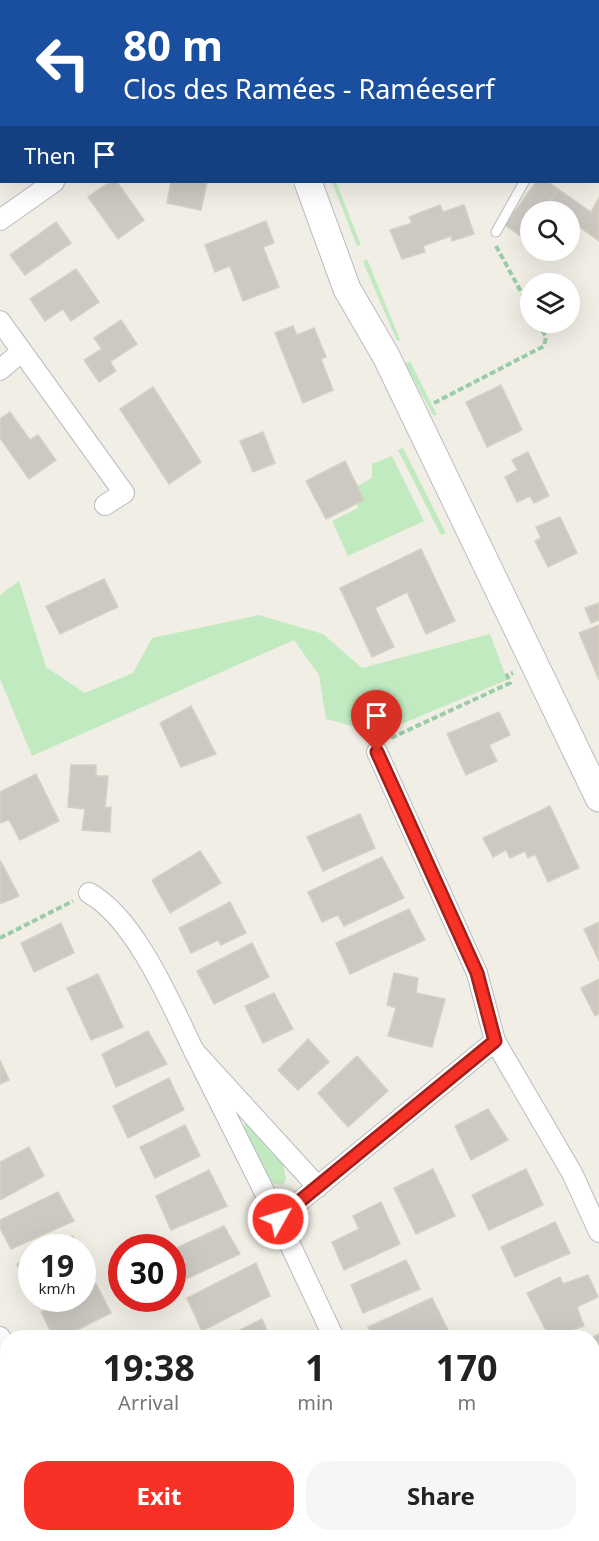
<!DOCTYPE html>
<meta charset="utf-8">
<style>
body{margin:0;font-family:"Noto Sans",sans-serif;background:#f6f6f6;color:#222;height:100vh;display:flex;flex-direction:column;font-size:22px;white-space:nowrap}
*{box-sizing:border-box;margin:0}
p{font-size:20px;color:#767676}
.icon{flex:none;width:33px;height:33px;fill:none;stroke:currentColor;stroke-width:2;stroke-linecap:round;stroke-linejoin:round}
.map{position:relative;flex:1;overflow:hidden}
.sheet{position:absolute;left:0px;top:1330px;width:600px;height:212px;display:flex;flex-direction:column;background:#fff;border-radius:24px 24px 0 0;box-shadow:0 6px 24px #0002}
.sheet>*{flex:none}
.top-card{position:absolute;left:0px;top:0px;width:600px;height:183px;box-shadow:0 6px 24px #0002;background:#1a4fa0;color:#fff;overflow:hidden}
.fabs{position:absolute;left:520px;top:201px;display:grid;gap:12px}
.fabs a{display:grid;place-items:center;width:60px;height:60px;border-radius:50%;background:#fff;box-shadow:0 6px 24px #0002;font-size:30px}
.speed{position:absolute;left:18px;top:1234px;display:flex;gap:12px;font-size:30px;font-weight:700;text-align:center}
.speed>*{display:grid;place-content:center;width:78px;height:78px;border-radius:50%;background:#fff;box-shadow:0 6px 24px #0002;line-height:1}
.speed small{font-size:15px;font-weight:400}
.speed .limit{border:9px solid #d22;background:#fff;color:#111}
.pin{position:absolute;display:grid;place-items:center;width:51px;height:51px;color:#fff;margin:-62px -26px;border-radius:50% 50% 50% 0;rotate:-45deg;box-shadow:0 0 6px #0007}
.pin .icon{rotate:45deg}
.me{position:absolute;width:66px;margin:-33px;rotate:51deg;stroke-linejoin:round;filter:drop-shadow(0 0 4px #0008)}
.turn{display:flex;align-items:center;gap:21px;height:126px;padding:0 24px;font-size:27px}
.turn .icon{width:78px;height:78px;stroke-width:2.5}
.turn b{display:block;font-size:42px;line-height:51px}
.then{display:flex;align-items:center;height:57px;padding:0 24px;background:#0003;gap:12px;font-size:22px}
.eta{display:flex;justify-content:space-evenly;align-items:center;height:102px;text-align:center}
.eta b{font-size:36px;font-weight:700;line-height:42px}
.action{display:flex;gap:12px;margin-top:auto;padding:12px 24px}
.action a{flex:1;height:69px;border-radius:24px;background:#f73126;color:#fff;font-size:24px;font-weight:700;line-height:69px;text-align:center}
.action a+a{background:#f6f6f6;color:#222}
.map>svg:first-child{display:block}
.green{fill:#c2eac1}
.building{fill:#ccc9c3;stroke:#d6d0c4;stroke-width:1.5}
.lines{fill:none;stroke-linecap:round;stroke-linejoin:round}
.lane-casing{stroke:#b8bcc1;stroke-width:11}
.street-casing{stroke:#b8bcc1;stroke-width:22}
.secondary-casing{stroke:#b9bdc3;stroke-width:29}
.path{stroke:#99cca7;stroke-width:4;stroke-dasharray:6 3;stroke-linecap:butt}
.lane{stroke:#fff;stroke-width:9}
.street{stroke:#fff;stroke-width:20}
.secondary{stroke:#fff;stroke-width:27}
.route-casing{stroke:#a12019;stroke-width:15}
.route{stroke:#f73126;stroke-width:10}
</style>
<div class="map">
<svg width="599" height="1541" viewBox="0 0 599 1541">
<rect width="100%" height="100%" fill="#f1eee6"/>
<g class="green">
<polygon points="332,182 336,182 361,245 357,246"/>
<polygon points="367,259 400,340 397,341 363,262"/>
<polygon points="410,361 437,415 433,415 405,364"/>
<polygon points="403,448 446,533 441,535 398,450"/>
<polygon points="392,456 424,521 348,556 332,521 358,508 350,490 372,478 372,464"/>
<polygon points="19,581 46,667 85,693 133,673 152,638 259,615 323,634 362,668 490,634 507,680 380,733 326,719 319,675 294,640 32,756 0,679 0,595"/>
<polygon points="246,1124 251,1126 283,1163 286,1180 283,1185 267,1182 241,1128"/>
</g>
<g class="building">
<polygon points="120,0 172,0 171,2"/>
<polygon points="2,60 2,111 0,109"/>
<polygon points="110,182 117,182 144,220 118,239 88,197"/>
<polygon points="171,182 207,182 201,210 167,203"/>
<polygon points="536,182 548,182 558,189 542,212 531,212 531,227 523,238 505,225"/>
<polygon points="558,189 591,212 599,198 599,241 570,220 570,212 559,212 548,204"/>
<polygon points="440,205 443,212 464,205 474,234 452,241 451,236 423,246 425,252 402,259 390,230 412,223 409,217"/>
<polygon points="266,221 274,243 263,247 279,287 243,301 230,266 215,272 205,245"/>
<polygon points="56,222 71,243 25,275 10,255"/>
<polygon points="76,269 99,302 71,321 63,309 45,321 30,299"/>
<polygon points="121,320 137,344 110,362 116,371 99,382 84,360 102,349 94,338"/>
<polygon points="293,326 297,335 314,328 326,357 321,359 333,390 303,403 275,333"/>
<polygon points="501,385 522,430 487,447 466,402"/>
<polygon points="153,387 201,462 169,484 120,409"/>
<polygon points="10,412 30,440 38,435 56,460 29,479 0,438 0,419"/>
<polygon points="263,432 275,463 253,472 240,441"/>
<polygon points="528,452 549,496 534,503 530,496 517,502 505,477 518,470 512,460"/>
<polygon points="345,461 364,500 326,519 306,481"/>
<polygon points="560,517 577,553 548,567 535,541 541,538 536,527"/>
<polygon points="421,549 455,621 426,634 407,592 375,608 394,647 372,657 340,588"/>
<polygon points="104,579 118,607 60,634 46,606"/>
<polygon points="599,603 599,620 591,623 585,608"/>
<polygon points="599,625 599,680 579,633"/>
<polygon points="191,706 216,754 181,767 160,723"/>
<polygon points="499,712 510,735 489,745 497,761 466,775 447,734"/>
<polygon points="71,765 96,765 96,776 108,776 105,808 111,807 110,832 82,830 85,809 68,807"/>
<polygon points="36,774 59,821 20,840 9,820 0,823 0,792"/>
<polygon points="550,806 579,868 548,882 535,854 528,858 525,851 510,858 506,850 493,857 483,838"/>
<polygon points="360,814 375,848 323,871 307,837"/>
<polygon points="200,851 221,883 170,913 152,880"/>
<polygon points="382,857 404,898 344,926 338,915 322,922 308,892"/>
<polygon points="0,860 19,896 0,904"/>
<polygon points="230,902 246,933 221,945 218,940 191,953 179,928"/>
<polygon points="409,909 425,940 350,974 336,943"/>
<polygon points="599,922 599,961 584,929"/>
<polygon points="61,923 74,953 34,972 21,943"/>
<polygon points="252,943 269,977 214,1004 197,971"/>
<polygon points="394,973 418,978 416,993 445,999 432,1047 388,1036 396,1008 387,1005"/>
<polygon points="98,974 123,1027 91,1040 67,988"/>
<polygon points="599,979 599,1014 595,1016 581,988"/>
<polygon points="274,993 293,1029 263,1043 245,1006"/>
<polygon points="148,1031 167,1064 116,1087 102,1054"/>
<polygon points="308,1039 329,1062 298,1090 278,1070"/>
<polygon points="357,1056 388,1091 348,1127 318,1093"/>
<polygon points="0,1060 9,1080 0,1084"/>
<polygon points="169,1078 184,1110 128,1138 113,1106"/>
<polygon points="488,1109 508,1140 471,1160 455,1126"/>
<polygon points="185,1125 200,1156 155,1178 140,1147"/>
<polygon points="29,1147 44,1176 0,1200 0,1162"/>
<polygon points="433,1169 455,1216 416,1234 394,1188"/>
<polygon points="526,1169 543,1205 489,1230 472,1195"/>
<polygon points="209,1170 227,1206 171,1230 156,1196"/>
<polygon points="58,1192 74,1221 11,1249 0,1228 0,1220"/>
<polygon points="381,1202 400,1244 344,1270 332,1242 359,1229 353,1216"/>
<polygon points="555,1222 570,1253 515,1277 501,1247"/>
<polygon points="224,1226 240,1254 186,1279 181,1268 174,1272 172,1250"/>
<polygon points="73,1236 79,1248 49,1248"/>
<polygon points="82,1255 90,1271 82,1274"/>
<polygon points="32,1257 32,1296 17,1264"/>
<polygon points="406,1260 420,1289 363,1313 351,1285"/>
<polygon points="256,1263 270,1296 202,1331 187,1298"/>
<polygon points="588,1275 598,1297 577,1307 584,1326 550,1338 527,1293 560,1277 563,1284"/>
<polygon points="96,1284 111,1313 61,1338 54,1338 41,1312 66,1299 82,1299 82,1291"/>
<polygon points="432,1298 451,1336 374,1338 368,1327"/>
<polygon points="262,1319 270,1338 224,1338"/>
<polygon points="119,1331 123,1338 105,1338"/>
<polygon points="599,1334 599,1373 592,1376 591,1338"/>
<polygon points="599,1390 599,1438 592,1440 592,1393"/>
<polygon points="3,1447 8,1456 8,1527 0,1511 0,1448"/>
<polygon points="11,1534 35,1534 21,1541 14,1541"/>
<polygon points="344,1534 365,1534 351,1541 347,1541"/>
</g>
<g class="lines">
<g class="lane-casing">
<g id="lane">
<polyline points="598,70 599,70"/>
<polyline points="496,232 524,182"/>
</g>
</g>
<g class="street-casing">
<g id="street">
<polyline points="0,220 54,182"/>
<polyline points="0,321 124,493 105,505"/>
<polyline points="0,370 21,352"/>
<polyline points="377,752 477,973 495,1041 572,1173 599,1232"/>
<path d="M89,893C136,919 171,1004 194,1051"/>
<polyline points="318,1187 194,1051 278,1219 495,1041"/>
<polyline points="278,1219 334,1338"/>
<polyline points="0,1337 8,1352"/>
<polyline points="0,1404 8,1401"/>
<polyline points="97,1534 100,1541"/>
<polyline points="420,1534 420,1541"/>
</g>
</g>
<g class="secondary-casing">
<g id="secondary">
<polyline points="255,0 255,2"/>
<polyline points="308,182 347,289 386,356 599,798"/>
</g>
</g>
<g class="path">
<polyline points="496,246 531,310"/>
<polyline points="434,403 544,346 546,337 538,322"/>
<polyline points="391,738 510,683 507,675 513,673"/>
<polyline points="0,938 73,901"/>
<polyline points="592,1520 599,1518"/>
<polyline points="526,1541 547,1534"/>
</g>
<use href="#lane" class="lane"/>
<use href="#street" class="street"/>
<use href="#secondary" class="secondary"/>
</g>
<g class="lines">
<g class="route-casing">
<polyline id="route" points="278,1219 495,1041 477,973 377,752"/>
</g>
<use href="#route" class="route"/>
</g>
</svg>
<div class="fabs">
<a><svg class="icon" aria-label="search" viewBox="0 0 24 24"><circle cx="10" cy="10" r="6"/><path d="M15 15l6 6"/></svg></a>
<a><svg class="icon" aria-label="layers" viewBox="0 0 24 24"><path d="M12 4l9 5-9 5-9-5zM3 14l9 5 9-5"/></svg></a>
</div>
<div class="speed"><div>19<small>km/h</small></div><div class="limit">30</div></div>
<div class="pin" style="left:377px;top:752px;background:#d93025"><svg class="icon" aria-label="arrive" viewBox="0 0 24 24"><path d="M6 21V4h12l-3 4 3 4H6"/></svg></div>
<svg class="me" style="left:278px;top:1219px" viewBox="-20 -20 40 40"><circle r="17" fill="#f73126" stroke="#fff" stroke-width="3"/><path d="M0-11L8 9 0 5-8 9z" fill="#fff"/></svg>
<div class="top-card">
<div class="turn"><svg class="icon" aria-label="left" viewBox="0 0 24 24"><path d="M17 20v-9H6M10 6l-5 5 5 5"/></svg><div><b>80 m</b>Clos des Ramées - Raméeserf</div></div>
<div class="then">Then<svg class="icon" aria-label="arrive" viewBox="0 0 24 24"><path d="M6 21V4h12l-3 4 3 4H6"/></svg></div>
</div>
<section class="sheet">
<div class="eta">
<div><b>19:38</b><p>Arrival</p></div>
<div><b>1</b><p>min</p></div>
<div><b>170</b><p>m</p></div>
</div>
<div class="action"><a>Exit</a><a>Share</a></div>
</section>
</div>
